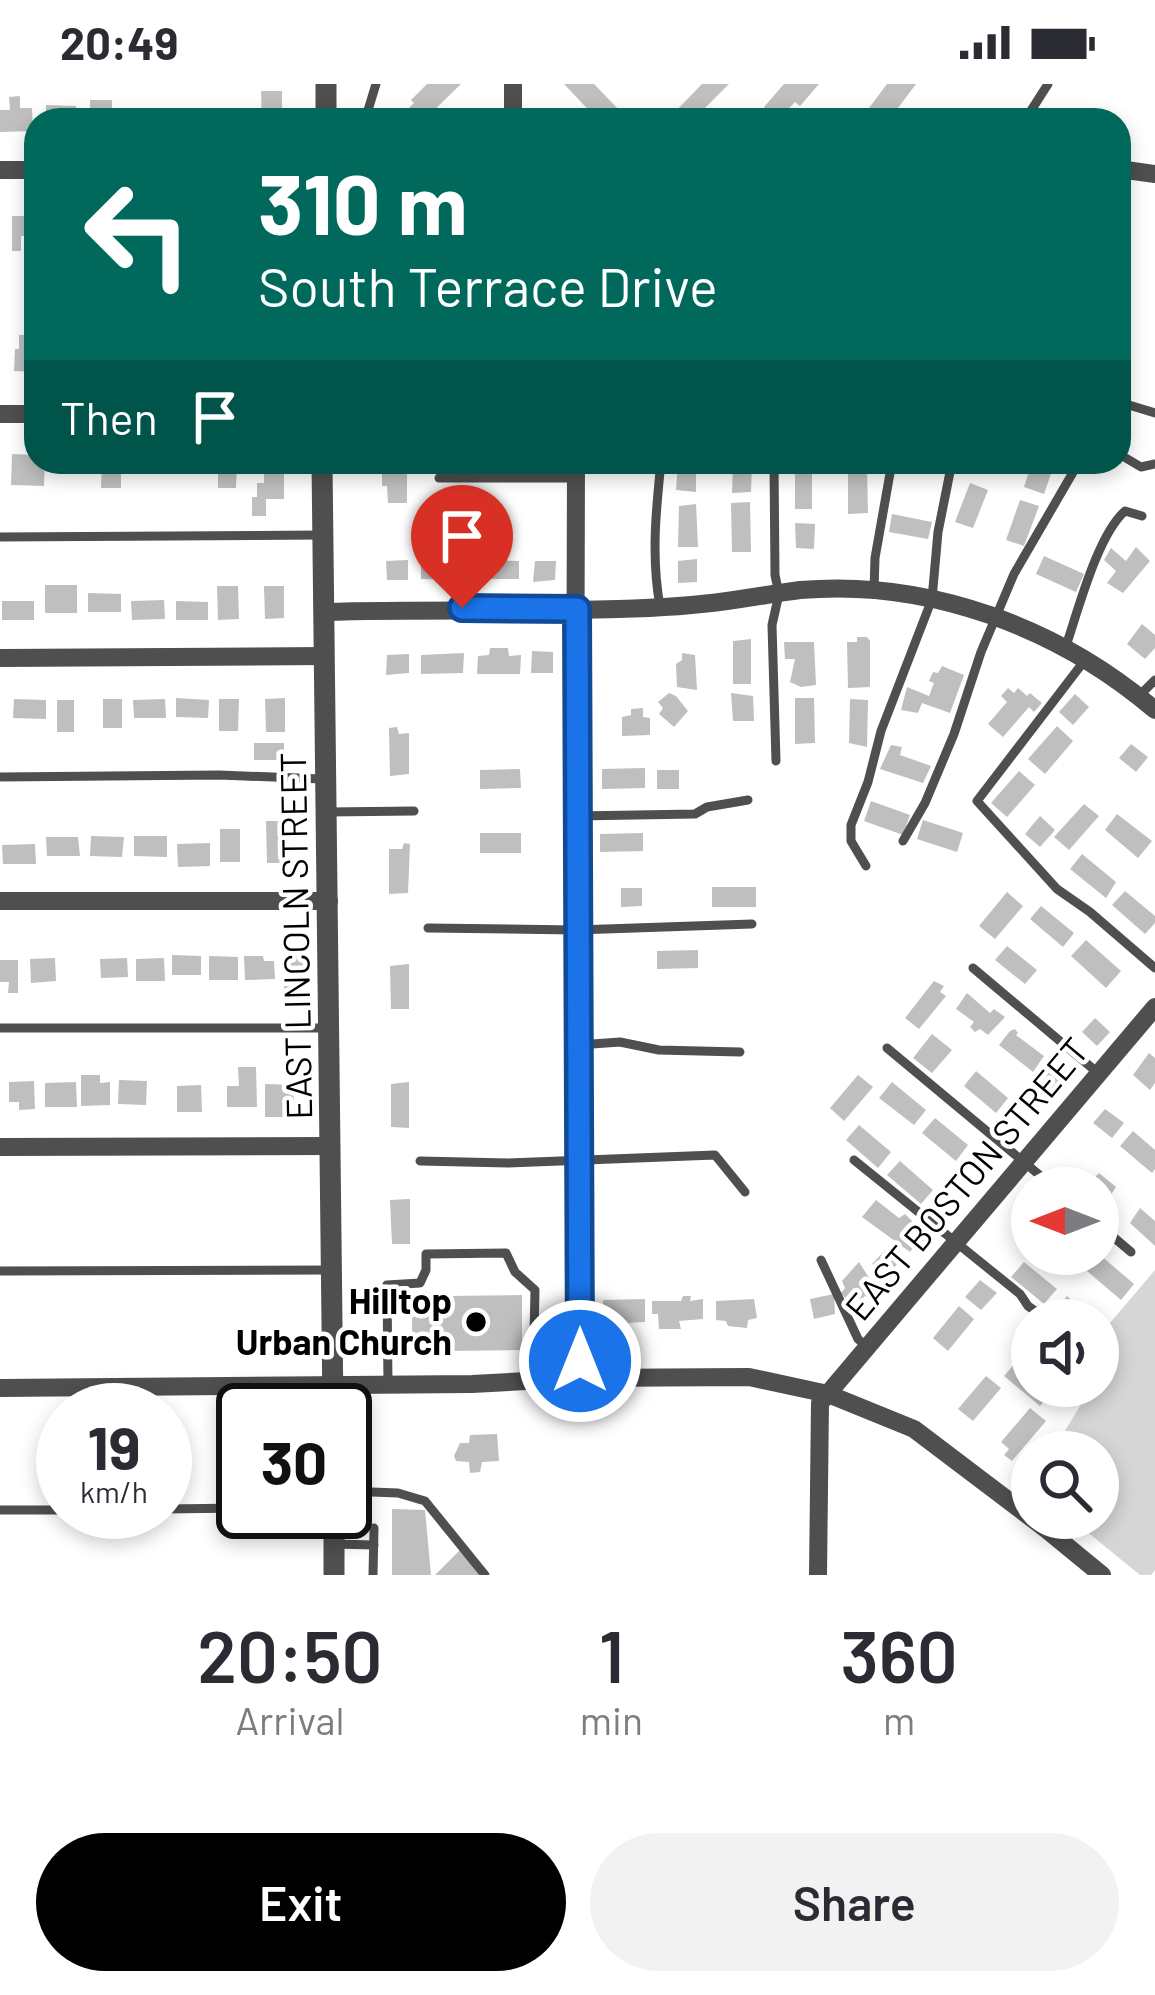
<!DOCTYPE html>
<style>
body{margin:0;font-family:Barlow,sans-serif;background:#f2f2f3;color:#2b2b33;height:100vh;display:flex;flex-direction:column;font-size:45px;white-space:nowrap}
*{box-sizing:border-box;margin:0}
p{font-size:39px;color:#7c7c81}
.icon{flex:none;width:66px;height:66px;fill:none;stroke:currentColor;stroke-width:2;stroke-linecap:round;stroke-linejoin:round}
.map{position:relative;height:1491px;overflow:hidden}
.side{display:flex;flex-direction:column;background:#fff;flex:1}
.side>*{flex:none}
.hud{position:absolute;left:24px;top:24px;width:1107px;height:366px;border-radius:36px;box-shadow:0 6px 18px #0003;background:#00695c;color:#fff;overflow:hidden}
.needle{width:78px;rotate:270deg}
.controls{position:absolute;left:1011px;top:1083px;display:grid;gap:24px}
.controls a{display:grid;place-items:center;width:108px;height:108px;border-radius:50%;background:#fff;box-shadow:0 6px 18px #0003;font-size:60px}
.speed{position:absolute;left:36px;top:1299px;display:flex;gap:24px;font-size:60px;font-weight:700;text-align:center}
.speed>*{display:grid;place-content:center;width:156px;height:156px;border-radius:50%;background:#fff;box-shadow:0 6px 18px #0003;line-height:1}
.speed small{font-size:30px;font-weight:400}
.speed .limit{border:6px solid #111;border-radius:18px;background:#fff;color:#111}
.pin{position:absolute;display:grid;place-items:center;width:102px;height:102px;color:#fff;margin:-123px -51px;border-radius:50% 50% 50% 0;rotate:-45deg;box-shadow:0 0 12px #0007}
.pin .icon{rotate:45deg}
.me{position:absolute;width:132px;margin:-66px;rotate:0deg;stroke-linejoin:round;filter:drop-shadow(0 0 9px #0008)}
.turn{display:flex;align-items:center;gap:42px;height:252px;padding:0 36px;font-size:54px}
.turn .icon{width:156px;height:156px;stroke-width:2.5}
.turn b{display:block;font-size:84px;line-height:102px}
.then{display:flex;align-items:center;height:114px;padding:0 36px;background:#0003;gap:24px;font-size:45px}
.eta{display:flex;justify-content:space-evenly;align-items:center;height:204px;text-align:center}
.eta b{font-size:72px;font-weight:600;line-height:84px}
.cta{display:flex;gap:24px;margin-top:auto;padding:24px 36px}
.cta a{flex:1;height:138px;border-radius:72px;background:#000;color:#fff;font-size:48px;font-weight:600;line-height:138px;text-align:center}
.cta a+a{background:#f2f2f3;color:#2b2b33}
.status{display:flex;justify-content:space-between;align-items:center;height:84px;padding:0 60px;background:#fff;direction:ltr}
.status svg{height:33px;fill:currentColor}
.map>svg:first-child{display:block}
.green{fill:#d6d6d6}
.building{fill:#bfbfbf}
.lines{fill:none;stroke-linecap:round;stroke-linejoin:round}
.service{stroke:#4f4f4f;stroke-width:9}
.minor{stroke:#4f4f4f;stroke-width:18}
.tertiary{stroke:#4f4f4f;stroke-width:21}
.route-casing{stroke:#114b97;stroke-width:30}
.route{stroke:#1a73e8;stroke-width:21}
.poi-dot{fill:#000;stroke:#fff;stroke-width:4.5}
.labels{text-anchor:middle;stroke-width:9;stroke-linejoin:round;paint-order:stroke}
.street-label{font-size:36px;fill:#000;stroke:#fff}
.poi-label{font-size:36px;font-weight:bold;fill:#000;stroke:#fff;text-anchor:end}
</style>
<div class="status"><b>20:49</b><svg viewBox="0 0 49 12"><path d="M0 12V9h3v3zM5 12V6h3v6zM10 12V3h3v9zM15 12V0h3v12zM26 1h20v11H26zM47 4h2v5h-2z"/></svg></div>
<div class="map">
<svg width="1155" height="1491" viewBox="0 0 1155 1491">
<rect width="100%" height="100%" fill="#fff"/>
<polygon class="green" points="1155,1186 1155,1486 1151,1491 1140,1491 1070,1434 1098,1434 1098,1368 1049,1368 1057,1360 1092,1302 1098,1302 1098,1253"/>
<g class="building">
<polygon points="427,0 461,0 424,36 401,36 399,34 414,19 411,16"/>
<polygon points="564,0 594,0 624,31 619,36 598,36"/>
<polygon points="702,0 729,0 693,36 667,36"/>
<polygon points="784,0 819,0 800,22 795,18 778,36 764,23"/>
<polygon points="887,0 916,0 889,36 860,36"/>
<polygon points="261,7 282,7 282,36 262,36"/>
<polygon points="20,12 20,24 32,24 33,47 0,48 0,26 10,26 9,13"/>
<polygon points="90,16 112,16 112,25 120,24 120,36 90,36"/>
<polygon points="46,21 76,22 76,36 46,36"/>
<polygon points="163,24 163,36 130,36 129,25"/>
<polygon points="12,132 36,132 36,152 21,152 21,167 12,167"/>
<polygon points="19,251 33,251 36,288 14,287 15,265 19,265"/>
<polygon points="12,370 36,371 36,378 45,378 44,402 11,401"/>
<polygon points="102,378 121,378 121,404 101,404"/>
<polygon points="131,378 164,378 164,389 131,390"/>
<rect x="175" y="378" width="33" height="11"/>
<polygon points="218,378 237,378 236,404 218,404"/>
<polygon points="264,378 284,378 284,415 266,415 266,432 252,432 252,413 257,413 257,399 264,399"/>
<polygon points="389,378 407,378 407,419 388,419 387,402 382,402 382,389 388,388"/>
<polygon points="678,378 696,378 696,408 676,406"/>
<polygon points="733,378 752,378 751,408 732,409"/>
<polygon points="1032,378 1055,378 1044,410 1024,403"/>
<polygon points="848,382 867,383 868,429 848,430"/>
<rect x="795" y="383" width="17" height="42"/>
<polygon points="970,399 988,406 973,444 955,438"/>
<polygon points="1020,416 1039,422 1024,462 1006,456"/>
<polygon points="750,418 751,468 732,468 731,419"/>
<polygon points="696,420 698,463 678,463 679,422"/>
<polygon points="892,430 932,438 928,455 889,448"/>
<polygon points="795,439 815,440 814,465 796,464"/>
<polygon points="1136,463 1150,477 1123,509 1107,499 1116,487 1104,476 1111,464 1126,477"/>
<polygon points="1044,472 1084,490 1076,508 1036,490"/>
<polygon points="697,475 697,498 678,499 678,477"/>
<polygon points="408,476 408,496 387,496 386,477"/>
<polygon points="477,476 519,477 519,495 476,495"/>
<polygon points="421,477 464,477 464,496 421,495"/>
<polygon points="535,477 556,477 555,496 533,498"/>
<rect x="45" y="501" width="32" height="28"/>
<polygon points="217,502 238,502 239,535 218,536"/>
<polygon points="264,502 284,502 284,534 265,535"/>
<polygon points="88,509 121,510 121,528 88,528"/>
<polygon points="164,516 165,535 132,536 131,517"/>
<rect x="2" y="517" width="32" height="19"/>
<polygon points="176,517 208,518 208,536 176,536"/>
<polygon points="1142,540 1155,551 1155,564 1145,575 1127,560"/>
<polygon points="857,553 867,553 870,557 870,603 848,604 847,558 857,558"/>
<polygon points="751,555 751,600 733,600 733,557"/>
<polygon points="784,558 814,558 816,601 801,603 790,598 795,575 785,575"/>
<polygon points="490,564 508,564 509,572 521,571 520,590 477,590 478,572 489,571"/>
<polygon points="532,567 553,568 553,589 531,589"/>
<polygon points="464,569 463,589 421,590 421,571"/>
<polygon points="682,569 695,571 697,606 677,603 676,580 682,576"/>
<polygon points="409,570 409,589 386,591 387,571"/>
<polygon points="942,582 964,591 950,629 922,619 918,629 901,626 907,603 929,612 934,599 929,597 933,588 938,589"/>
<polygon points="1008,604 1014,609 1018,604 1027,612 1030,609 1042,619 1034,628 1029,623 1003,653 988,640 1007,618 1001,612"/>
<polygon points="669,609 676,612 688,627 674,643 659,630 663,624 658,618"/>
<polygon points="731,609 753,612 754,637 733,637"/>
<polygon points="1075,610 1089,623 1073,641 1059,628"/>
<polygon points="176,614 209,616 208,634 176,633"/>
<polygon points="285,614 285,648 266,648 265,615"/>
<polygon points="795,614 814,614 815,659 795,660"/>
<polygon points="14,615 46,616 46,635 13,634"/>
<rect x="103" y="615" width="19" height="29"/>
<polygon points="165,615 166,634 134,634 133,616"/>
<polygon points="219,615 239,615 238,647 219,647"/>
<polygon points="850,615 868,616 867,663 849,659"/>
<rect x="57" y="616" width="17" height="32"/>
<polygon points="643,624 643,633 650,634 650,651 622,652 622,633 631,631 631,625"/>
<polygon points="1057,642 1073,657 1045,690 1028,675"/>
<polygon points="397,643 399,650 409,649 409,690 390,692 389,644"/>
<rect x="254" y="659" width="30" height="17"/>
<polygon points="1131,660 1148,673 1136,688 1119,674"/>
<polygon points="891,661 902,663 900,671 931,682 923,699 880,685"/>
<polygon points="645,684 645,704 602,705 602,685"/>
<polygon points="520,685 521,704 480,705 480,686"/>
<rect x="657" y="686" width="22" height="19"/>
<polygon points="1019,687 1035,701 1007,733 991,719"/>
<polygon points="871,717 910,731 903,751 864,737"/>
<polygon points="1084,720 1099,732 1069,766 1054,753"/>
<polygon points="1117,730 1152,757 1138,774 1105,746"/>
<polygon points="1040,732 1055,746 1040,763 1025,750"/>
<polygon points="923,736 963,749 957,768 917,755"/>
<polygon points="266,737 286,737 287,779 267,779"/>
<rect x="220" y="745" width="20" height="33"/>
<rect x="480" y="749" width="41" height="20"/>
<polygon points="643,749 643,767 600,768 600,750"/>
<polygon points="91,752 124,753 122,773 90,772"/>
<polygon points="134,752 167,752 167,773 134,772"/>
<polygon points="46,753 78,753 80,772 47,772"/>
<polygon points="210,759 210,782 178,783 177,760"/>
<polygon points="404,759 410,760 408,809 389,810 389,765 402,765"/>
<polygon points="35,760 36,780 3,780 2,761"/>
<polygon points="1082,770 1116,798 1106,814 1070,785"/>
<rect x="712" y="803" width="44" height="20"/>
<polygon points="621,804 642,804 642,822 621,823"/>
<polygon points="1125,807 1155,832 1155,839 1145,850 1112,821"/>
<polygon points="1007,808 1023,822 995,855 979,842"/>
<polygon points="1041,822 1074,849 1063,863 1030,835"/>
<polygon points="1086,856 1121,887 1106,904 1071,872"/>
<polygon points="1007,862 1037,886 1025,900 995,876"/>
<polygon points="698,866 698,884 657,885 657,867"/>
<polygon points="172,871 201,872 201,891 172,891"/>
<polygon points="209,872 238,873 238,896 209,896"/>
<polygon points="244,872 263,872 264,877 274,877 275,895 245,896"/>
<polygon points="285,872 303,872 302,901 295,901 295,916 284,916"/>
<polygon points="55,874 56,897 31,899 30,875"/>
<polygon points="127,874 128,893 101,894 100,875"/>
<polygon points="164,874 165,897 136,897 136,875"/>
<polygon points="0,876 18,876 18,909 8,909 9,898 0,898"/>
<polygon points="409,880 409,925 391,925 390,882"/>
<polygon points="934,897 944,902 940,908 946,912 919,945 905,934"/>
<polygon points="967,909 990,929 994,925 1005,933 988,951 980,945 975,948 970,943 974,938 956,925"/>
<polygon points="1095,934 1110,948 1097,962 1082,948"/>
<polygon points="1015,945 1018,949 1016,951 1044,972 1033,988 999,961 1010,947"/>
<polygon points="932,950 952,966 932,989 913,974"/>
<polygon points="1149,969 1155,974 1155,999 1150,1006 1133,991"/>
<polygon points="1054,981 1070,994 1059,1010 1041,997"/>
<polygon points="238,983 256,983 257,1023 227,1023 227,1002 239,1002"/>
<polygon points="976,987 1008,1014 996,1029 964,1002"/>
<polygon points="81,991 100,991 100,999 110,998 110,1021 81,1022"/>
<polygon points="858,991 873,1003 844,1037 830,1024"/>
<polygon points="119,996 147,997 146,1021 118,1020"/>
<polygon points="34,997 35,1025 19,1026 19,1018 9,1018 9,998"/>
<polygon points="76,998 77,1023 45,1023 45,999"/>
<polygon points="409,998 409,1044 391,1043 391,1000"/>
<polygon points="892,998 926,1026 914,1041 879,1014"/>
<polygon points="265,1000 294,1001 293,1026 285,1026 285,1033 265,1033"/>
<polygon points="201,1001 202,1028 177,1028 177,1002"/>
<polygon points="1105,1025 1124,1039 1112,1054 1093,1039"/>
<polygon points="935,1034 968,1061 956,1077 922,1049"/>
<polygon points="859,1041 891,1068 878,1084 846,1056"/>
<polygon points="1133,1047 1155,1066 1155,1085 1152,1089 1120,1062"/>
<polygon points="900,1077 933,1106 921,1120 887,1091"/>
<polygon points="1099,1089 1116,1103 1106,1118 1098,1112 1098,1104 1086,1102"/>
<polygon points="410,1115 410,1160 392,1160 390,1116"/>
<polygon points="876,1116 899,1134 905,1130 929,1154 924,1160 917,1158 910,1168 862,1133"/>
<polygon points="1140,1124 1155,1137 1155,1162 1130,1139"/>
<polygon points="890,1161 900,1167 896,1171 901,1175 887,1193 872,1180"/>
<polygon points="1100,1171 1134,1200 1121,1216 1087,1187"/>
<polygon points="859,1178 878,1208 870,1215 865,1212 854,1220 849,1212 845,1214 841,1209 845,1204 842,1197"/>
<polygon points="1024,1178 1057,1205 1044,1220 1011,1193"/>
<polygon points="980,1196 997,1209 981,1226 965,1213"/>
<polygon points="433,1208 445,1212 522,1211 522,1266 445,1267 447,1259 412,1261 412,1211"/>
<polygon points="834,1210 835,1230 814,1235 810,1215"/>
<polygon points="683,1212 691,1212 690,1217 703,1215 703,1235 679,1237 681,1245 659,1245 658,1230 652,1230 652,1217 681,1217"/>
<polygon points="1067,1212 1094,1236 1063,1236 1053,1228"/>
<polygon points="645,1215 645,1238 603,1240 603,1216"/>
<polygon points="754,1215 757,1234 748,1236 747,1244 728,1242 726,1237 716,1236 716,1217"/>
<polygon points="959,1222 974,1235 948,1267 933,1254"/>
<polygon points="1017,1277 1032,1289 1032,1302 1047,1302 1053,1307 1040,1322 1004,1292"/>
<polygon points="986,1292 1001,1304 973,1337 958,1325"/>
<polygon points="1030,1324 1046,1337 1012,1377 1004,1371 1009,1365 1001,1358"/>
<polygon points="497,1350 499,1377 482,1378 480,1388 470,1389 469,1378 456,1377 454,1372 460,1359 469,1359 470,1351"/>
<polygon points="392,1425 425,1426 431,1491 392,1491"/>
<polygon points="460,1466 481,1491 435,1491"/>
</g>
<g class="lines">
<g class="service">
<polyline points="365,36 376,0"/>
<polyline points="1025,36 1048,0"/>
<polyline points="1119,318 1155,329"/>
<polyline points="1119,370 1141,383 1155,380"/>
<polyline points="774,378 775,491 779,510 772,541 776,677"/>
<polyline points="439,394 576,394"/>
<polyline points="0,453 323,451"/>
<polyline points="874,506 875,474 892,378"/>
<path d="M660,522C651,474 656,426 661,378"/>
<path d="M1065,565C1078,527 1097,452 1125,427L1142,432"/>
<polyline points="1085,576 977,717 1057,805 1090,828 1155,884"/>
<polyline points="1139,612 1155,596"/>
<polyline points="0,693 219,691 322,695"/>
<polyline points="328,728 414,727"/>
<polyline points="576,732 695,730 707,723 748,716"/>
<polyline points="903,757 925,719 954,650 981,568 1014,490 1079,378"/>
<polyline points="866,782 851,757 851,741 868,698 881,647 932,515 938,448 952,378"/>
<polyline points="428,844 576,846 752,840"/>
<polyline points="973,884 1098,989"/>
<polyline points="0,944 330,944"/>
<polyline points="578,961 620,958 659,966 740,968"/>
<polyline points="887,964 1055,1104"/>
<polyline points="854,1076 1020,1210 1028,1222 1038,1229"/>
<polyline points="420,1077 508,1079 715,1071 745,1108"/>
<polyline points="1098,1140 1131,1168"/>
<polyline points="821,1176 858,1255 868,1264"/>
<polyline points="0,1187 331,1186"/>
<polyline points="388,1301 387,1201 420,1199 426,1186 426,1170 506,1169 515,1188 535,1206 533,1296"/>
<polyline points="345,1407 398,1409 425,1417 485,1491"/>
<polyline points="165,1425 243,1424"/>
<polyline points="0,1426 63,1426"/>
<polyline points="334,1460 374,1461"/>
<polyline points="373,1491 374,1444"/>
</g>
<g class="minor">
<polyline points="513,36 513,0"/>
<polyline points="1119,85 1155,90"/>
<polyline points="0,86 36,86"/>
<polyline points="0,330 36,330"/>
<polyline points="576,378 575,732 580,1294"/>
<path d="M325,528C422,525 520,528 618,525C654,524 692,522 727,517C751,514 776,509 800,506C928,495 1058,543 1155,626"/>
<polyline points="0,574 325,572"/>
<polyline points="0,817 329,817"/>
<polyline points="0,1063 331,1062"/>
<polyline points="0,1304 472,1300 580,1294 749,1293 828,1310 914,1345 1046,1445 1102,1491"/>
<polyline points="818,1491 820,1319 1155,923"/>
</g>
<g class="tertiary">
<polyline points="326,36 326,0"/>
<polyline points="322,378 333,1326"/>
<polyline points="334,1428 334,1491"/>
</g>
</g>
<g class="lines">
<g class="route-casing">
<polyline id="route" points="462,524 577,525 580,1277"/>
</g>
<use href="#route" class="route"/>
</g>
<circle class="poi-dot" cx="476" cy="1238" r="12"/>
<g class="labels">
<g class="street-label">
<text transform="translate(296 852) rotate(-91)" y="13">EAST LINCOLN STREET</text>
<text transform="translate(967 1095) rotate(-50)" y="13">EAST BOSTON STREET</text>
</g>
<g class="poi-label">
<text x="452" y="1230">Hilltop<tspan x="452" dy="41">Urban Church</tspan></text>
</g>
</g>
</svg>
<div class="controls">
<a><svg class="needle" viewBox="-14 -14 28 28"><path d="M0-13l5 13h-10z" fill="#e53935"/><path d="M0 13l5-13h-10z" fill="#7c7c81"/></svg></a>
<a><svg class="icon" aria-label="sound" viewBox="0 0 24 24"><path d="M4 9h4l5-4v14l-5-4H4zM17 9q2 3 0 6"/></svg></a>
<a><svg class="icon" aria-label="search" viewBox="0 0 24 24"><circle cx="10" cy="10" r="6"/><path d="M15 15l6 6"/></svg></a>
</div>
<div class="speed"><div>19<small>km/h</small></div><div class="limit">30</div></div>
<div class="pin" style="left:462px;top:524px;background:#d93025"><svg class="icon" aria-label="arrive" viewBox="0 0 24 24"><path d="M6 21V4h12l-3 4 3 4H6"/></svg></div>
<svg class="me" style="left:580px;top:1277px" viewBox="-20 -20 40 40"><circle r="17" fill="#1a73e8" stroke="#fff" stroke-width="3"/><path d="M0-11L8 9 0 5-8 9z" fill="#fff"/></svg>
<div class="hud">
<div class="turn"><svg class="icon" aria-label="left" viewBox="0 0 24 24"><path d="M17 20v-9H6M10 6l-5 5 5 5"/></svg><div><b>310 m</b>South Terrace Drive</div></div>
<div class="then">Then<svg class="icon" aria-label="arrive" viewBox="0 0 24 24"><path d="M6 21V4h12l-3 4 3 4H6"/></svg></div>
</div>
</div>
<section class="side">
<div class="eta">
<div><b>20:50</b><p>Arrival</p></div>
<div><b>1</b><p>min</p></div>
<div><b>360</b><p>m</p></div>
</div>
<div class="cta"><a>Exit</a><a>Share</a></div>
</section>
